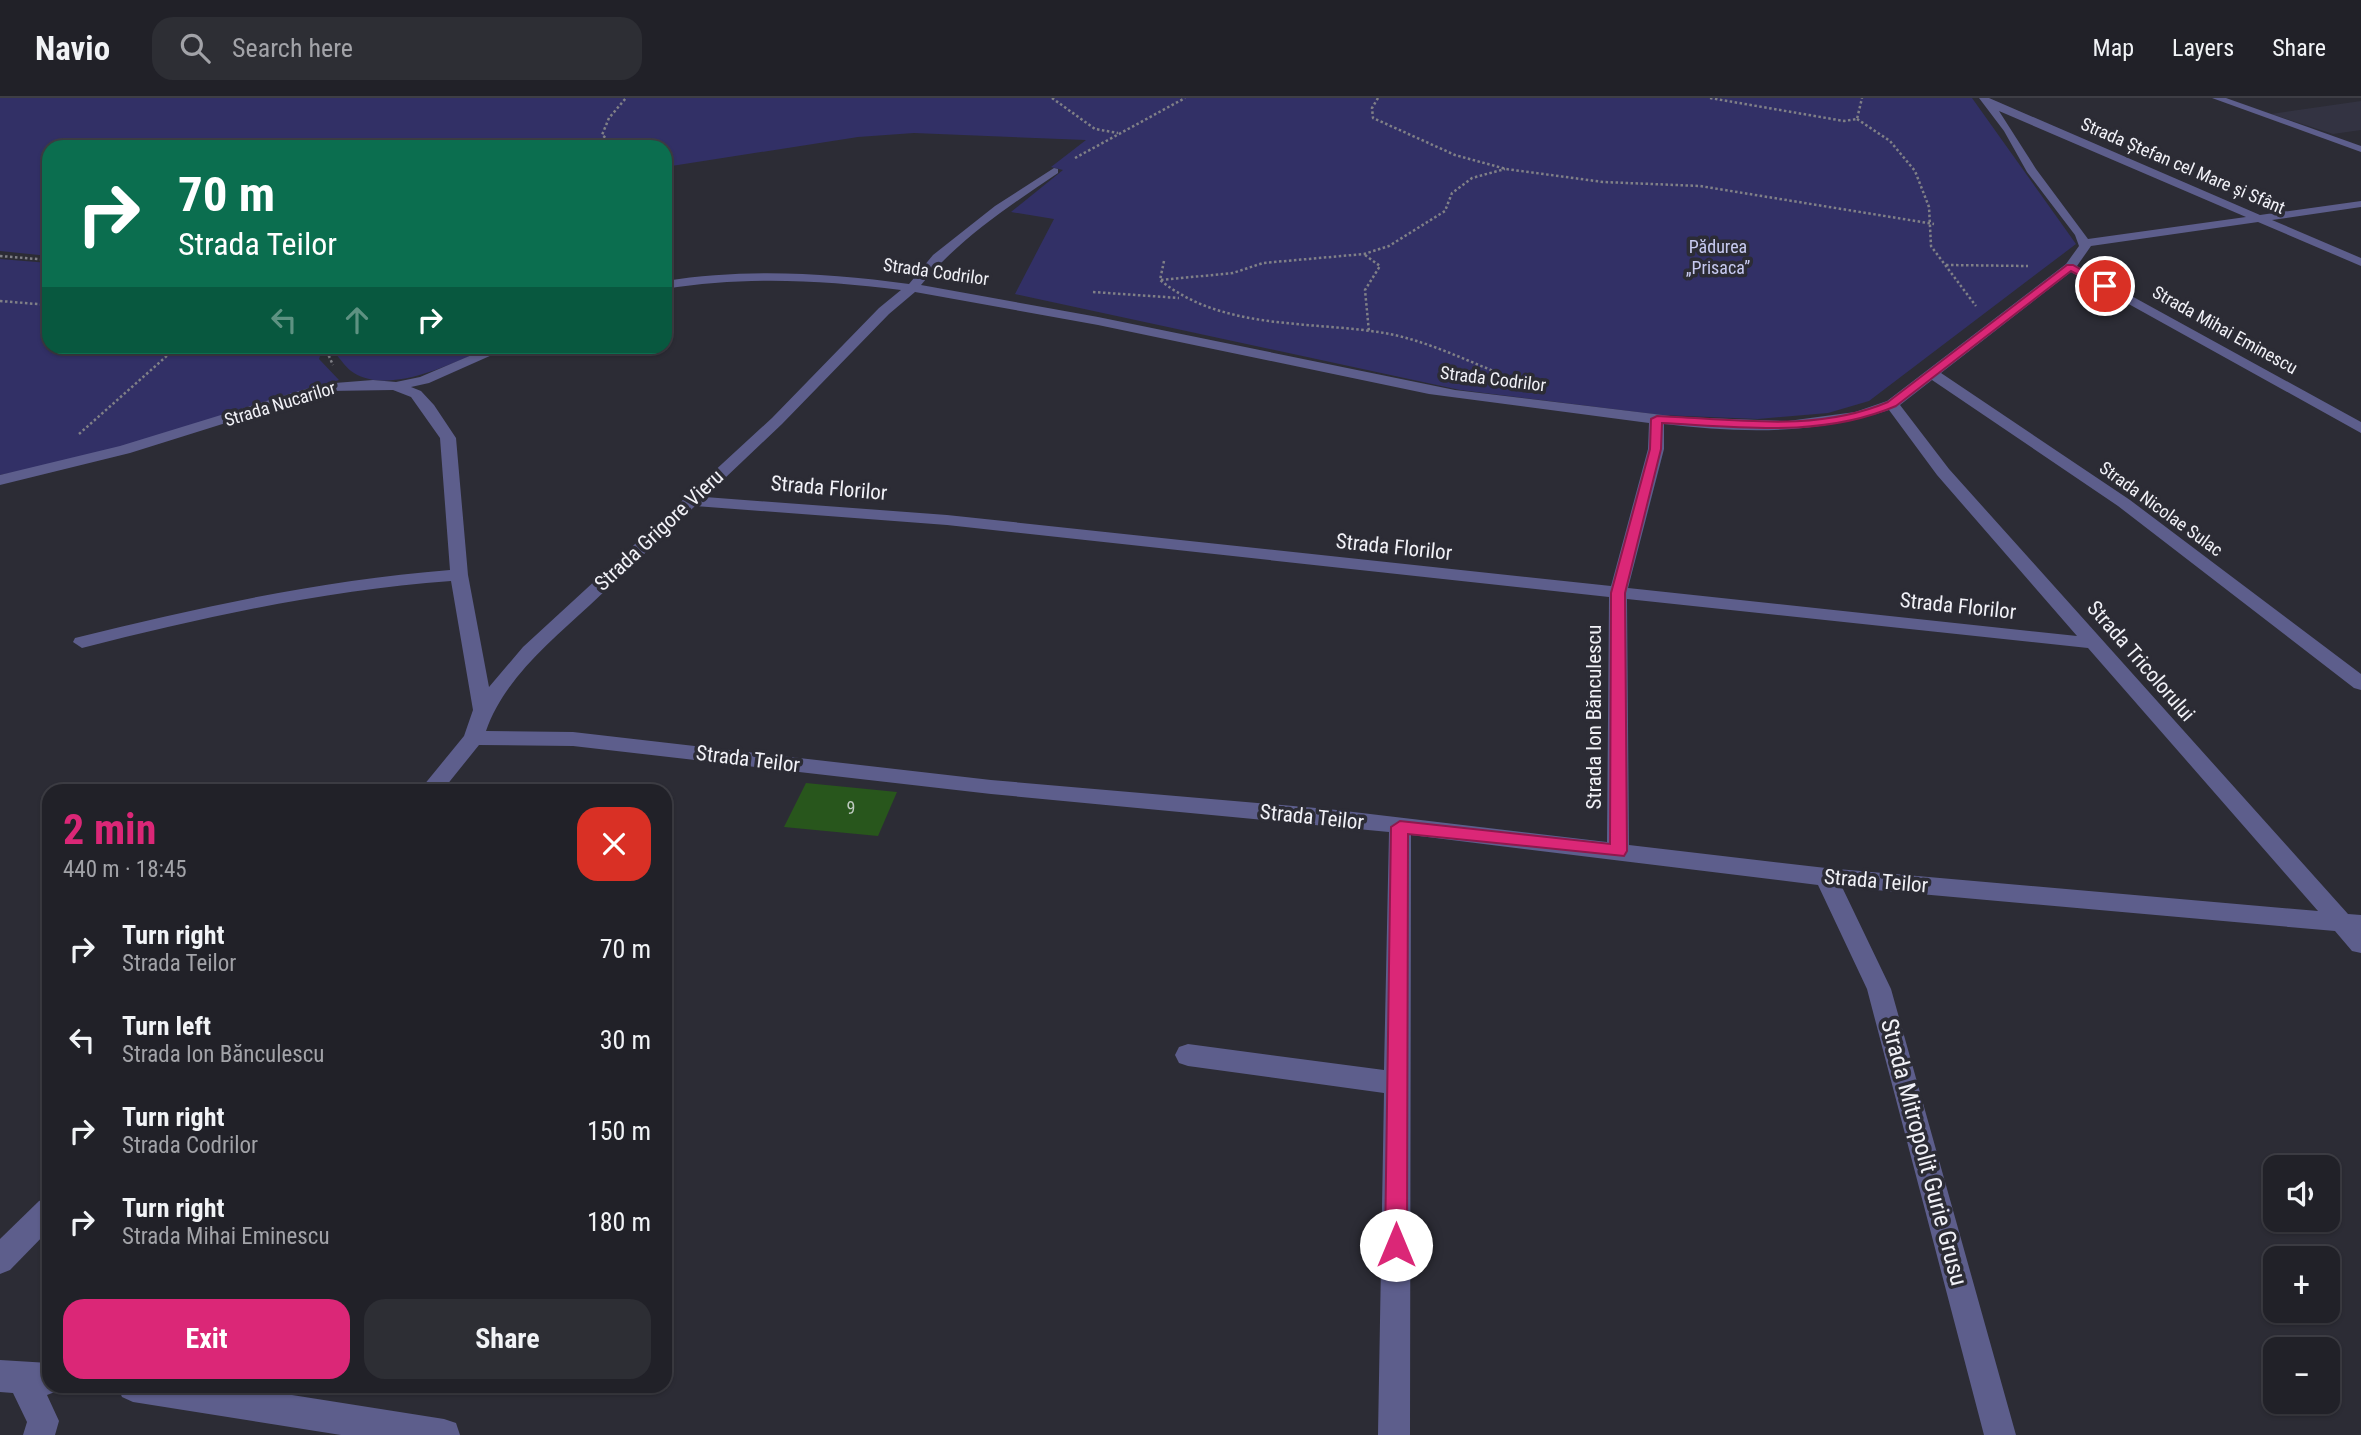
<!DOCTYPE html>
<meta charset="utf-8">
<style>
body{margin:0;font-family:"Roboto Condensed",sans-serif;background:#2d2e34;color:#f1f3f6;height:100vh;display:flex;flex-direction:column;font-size:26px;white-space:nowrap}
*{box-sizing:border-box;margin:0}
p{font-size:23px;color:#a2a3a8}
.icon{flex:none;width:38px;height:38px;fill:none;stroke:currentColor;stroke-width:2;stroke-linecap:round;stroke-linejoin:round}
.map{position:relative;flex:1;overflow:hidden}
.details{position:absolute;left:42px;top:686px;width:630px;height:609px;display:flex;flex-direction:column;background:#212128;border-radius:21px;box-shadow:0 2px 5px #0004,0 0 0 2px #3e3e45}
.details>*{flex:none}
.banner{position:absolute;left:42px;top:42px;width:630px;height:214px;border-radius:21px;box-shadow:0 2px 5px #0004,0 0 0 2px #3e3e45;background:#0b6e4f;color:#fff;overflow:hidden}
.tools{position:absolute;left:2263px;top:1057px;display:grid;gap:14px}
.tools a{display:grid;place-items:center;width:77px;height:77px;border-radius:14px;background:#212128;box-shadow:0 2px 5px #0004,0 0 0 2px #3e3e45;font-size:35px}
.pin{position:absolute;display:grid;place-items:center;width:60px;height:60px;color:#fff;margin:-30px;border:4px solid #fff;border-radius:50%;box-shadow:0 2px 7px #0007}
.me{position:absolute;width:77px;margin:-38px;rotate:0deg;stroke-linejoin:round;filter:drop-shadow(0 0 5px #0008)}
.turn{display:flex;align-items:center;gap:24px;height:147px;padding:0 21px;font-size:32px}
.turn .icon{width:91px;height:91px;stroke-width:2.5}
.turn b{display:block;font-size:49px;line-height:60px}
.lanes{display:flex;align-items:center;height:66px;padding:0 21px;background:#0003;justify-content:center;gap:35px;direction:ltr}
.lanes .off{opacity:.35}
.round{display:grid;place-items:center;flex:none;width:74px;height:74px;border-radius:21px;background:#2d2e34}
.summary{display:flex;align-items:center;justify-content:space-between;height:119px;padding:0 21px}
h1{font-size:42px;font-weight:700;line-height:52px;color:#db2777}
.primary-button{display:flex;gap:14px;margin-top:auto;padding:14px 21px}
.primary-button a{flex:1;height:80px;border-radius:21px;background:#db2777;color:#fff;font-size:28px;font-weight:700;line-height:80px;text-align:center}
.primary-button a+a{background:#2d2e34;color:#f1f3f6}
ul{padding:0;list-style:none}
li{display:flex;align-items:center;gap:21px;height:91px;padding:0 21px}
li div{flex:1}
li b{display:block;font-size:26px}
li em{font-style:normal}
header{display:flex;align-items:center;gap:42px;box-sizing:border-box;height:98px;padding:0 35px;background:#212128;border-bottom:2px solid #3e3e45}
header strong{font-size:33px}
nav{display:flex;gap:38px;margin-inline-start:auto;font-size:24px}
.search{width:490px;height:63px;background:#2d2e34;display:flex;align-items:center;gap:18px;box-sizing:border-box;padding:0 24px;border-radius:21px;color:#a2a3a8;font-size:26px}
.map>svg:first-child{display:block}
.built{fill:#333342}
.green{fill:#323066}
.building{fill:#28561c}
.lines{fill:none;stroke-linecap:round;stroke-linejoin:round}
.path{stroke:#808087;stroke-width:2.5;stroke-dasharray:2.5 2.5;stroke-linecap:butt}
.minor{fill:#5d5e8c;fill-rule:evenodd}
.route{fill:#db2777;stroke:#8e194d;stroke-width:2}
.labels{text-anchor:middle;stroke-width:7;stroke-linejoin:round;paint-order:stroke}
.far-street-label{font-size:18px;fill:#f1f1f7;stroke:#2c2c35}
.far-park-label{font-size:18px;fill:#c7caf0;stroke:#2c2c35}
.number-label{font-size:18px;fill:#bfcac0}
.street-label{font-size:21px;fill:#f1f1f7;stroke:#2c2c35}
.near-street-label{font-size:24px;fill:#f1f1f7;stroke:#2c2c35}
</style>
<header>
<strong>Navio</strong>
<div class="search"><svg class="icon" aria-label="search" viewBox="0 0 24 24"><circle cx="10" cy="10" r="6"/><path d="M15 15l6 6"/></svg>Search here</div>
<nav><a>Map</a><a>Layers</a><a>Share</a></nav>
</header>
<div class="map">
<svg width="2361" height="1337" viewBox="0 0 2361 1337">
<rect width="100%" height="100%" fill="#2c2c35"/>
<polygon class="built" points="2361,3 2361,32 2333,36 2271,16"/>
<g class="green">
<polygon points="0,0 1972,0 2076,146 1869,303 1828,315 1758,321 1661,317 1460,292 1015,196 1054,121 1011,114 1063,72 1051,69 1086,42 914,35 858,39 665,69 665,49 49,49 49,158 0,153"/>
<polygon points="0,161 49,165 49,248 323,249 319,261 339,282 81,361 0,377"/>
<path d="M337,248H492V249C456,263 391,298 354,275C347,271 341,262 335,255Z"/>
</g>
<polygon class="building" points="806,685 897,694 878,738 784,729"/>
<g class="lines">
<g class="path">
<polyline points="1052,0 1095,31 1118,35"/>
<polyline points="1378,0 1372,10 1373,20 1455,57 1506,71 1603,84 1700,88 1934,126"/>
<polyline points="1710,0 1844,23 1857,21 1862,0"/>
<polyline points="1857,21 1890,43 1915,73 1929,109 1931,148 1976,208"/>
<polyline points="617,49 602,37 609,20 626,0"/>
<polyline points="1075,60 1185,0"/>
<polyline points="1365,157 1380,168 1365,192 1369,234"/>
<polyline points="0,158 49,162"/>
<path d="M1164,163L1160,182C1224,234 1314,222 1390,236C1428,244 1461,260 1496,274"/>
<polyline points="1946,167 2028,168"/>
<polyline points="1161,182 1233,175 1263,165 1364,156 1389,148 1445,113 1452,95 1472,80 1505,71"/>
<polyline points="1093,194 1179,200"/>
<polyline points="0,203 49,207"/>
<polyline points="330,248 328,256 333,267"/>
<polyline points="79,336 178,248"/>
</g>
<g class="minor">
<path d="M1979,0H1989L2260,117L2361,103V109L2272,122L2361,160V168L2258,124L2091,148L2077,168L2361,324V335L2071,174L1941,275L2130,402L2361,576V592L2354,590L2118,408L1932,282L1900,307L1949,371L2348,816L2361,817V855L2352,853L2335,833L1842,789L1891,891L2016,1337H1984L1867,891L1818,787L1411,737L1410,1337H1378L1384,995L1188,968L1179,965L1175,957L1179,949L1188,946L1384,972L1389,734L991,696L573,648L479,647L442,693H419L464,638L473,612L451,483C326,492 204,519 82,550L73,544L75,540C199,509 323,482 450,472L440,340L411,299L393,292L328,293L130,355L0,387V377L120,348L322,286L373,282L396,284L420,279L493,248H512L429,285L411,289L421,293L434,307L456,340L468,477L489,589L523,549L772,320L879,210L901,192C822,182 744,178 665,191V183C747,170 827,175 909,186L933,157L995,108L1054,70L1058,71V75C1009,108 959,141 921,187L1098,219L1455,292L1679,319L1788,323L1855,314L1887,303L2066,166L2079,148L2075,137L2027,74L2004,33ZM1999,13L2246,119L2088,141L2036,71ZM915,194L1098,227L1429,296L1649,325L1648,351L1611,488L947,417L705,399L782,326L889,216ZM1889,312L1937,377L2077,538L1628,490L1664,351V326C1741,335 1815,337 1889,312ZM695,408L947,427L1609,499L1607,744L1328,711L991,682L573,634L486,633C504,581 550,544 590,507C625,474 660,441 695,408ZM1627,501L2088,550L2318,813L1826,770L1629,747Z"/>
<polygon points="2212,0 2226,0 2361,48 2361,54"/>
<polygon points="49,1099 49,1132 10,1172 0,1176 0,1141 39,1103"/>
<polygon points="0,1262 49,1265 49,1288 62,1288 60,1292 47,1297 59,1323 55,1337 23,1337 27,1324 13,1295 0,1294"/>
<polygon points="117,1288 235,1288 444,1321 456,1325 460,1337 341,1337 133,1304 122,1299"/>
</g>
</g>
<path class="route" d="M2067,167H2073L2110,188L2102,190L2071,173L1896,308C1821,340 1741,329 1662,325L1661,351L1625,495L1627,753L1624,758L1408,736L1407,1147L1404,1155L1396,1158L1388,1155L1385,1147L1391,729L1400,723L1610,746L1611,495L1650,351L1651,321L1657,318C1734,321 1815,335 1888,304Z"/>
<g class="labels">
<g class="far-street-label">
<text transform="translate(2183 68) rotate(23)" y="6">Strada Ștefan cel Mare și Sfânt</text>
<text transform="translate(936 174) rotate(8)" y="6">Strada Codrilor</text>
<text transform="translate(2225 232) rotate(29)" y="6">Strada Mihai Eminescu</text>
<text transform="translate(1493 281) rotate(7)" y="6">Strada Codrilor</text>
<text transform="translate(280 306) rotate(-17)" y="6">Strada Nucarilor</text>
<text transform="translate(2161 411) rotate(36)" y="6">Strada Nicolae Sulac</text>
</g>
<g class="far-park-label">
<text x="1718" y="155">Pădurea<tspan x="1718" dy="21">„Prisaca”</tspan></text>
</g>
<g class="number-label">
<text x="851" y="716">9</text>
</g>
<g class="street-label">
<text transform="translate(829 390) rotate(5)" y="7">Strada Florilor</text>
<text transform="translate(659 432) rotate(-43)" y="7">Strada Grigore Vieru</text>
<text transform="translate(1394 449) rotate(6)" y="7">Strada Florilor</text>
<text transform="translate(1958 508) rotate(6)" y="7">Strada Florilor</text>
<text transform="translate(2141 563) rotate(49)" y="7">Strada Tricolorului</text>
<text transform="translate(1594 619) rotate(-90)" y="7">Strada Ion Bănculescu</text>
<text transform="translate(748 661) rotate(7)" y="7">Strada Teilor</text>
<text transform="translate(1312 719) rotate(6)" y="7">Strada Teilor</text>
<text transform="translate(1876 783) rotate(5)" y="7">Strada Teilor</text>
</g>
<g class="near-street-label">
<text transform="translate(1924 1054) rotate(75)" y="8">Strada Mitropolit Gurie Grusu</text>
</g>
</g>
</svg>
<div class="tools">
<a><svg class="icon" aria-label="sound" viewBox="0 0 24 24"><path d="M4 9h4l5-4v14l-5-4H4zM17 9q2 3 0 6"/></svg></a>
<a>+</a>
<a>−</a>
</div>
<div class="pin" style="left:2105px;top:188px;background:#d93025"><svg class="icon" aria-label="arrive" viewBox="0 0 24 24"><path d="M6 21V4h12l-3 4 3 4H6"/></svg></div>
<svg class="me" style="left:1396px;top:1147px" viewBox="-20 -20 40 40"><circle r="19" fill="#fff"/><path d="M0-13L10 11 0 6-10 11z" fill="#db2777"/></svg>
<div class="banner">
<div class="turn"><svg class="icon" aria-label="right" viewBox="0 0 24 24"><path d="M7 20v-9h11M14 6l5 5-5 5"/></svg><div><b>70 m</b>Strada Teilor</div></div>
<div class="lanes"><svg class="icon off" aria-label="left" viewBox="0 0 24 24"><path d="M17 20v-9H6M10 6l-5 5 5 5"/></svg><svg class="icon off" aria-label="ahead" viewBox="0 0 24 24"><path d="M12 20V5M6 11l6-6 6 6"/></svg><svg class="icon" aria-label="right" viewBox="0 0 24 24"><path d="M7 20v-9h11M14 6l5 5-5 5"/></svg></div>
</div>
<section class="details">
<div class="summary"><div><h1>2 min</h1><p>440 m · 18:45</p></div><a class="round" style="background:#d93025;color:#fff"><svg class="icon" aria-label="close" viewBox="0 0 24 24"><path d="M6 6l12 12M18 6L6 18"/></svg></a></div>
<ul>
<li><svg class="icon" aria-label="right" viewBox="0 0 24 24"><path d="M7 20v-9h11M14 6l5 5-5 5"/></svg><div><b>Turn right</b><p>Strada Teilor</p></div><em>70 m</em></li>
<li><svg class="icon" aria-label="left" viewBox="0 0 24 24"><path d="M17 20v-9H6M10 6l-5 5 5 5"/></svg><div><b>Turn left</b><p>Strada Ion Bănculescu</p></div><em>30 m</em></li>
<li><svg class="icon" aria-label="right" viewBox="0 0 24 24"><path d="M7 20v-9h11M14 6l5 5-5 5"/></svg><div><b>Turn right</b><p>Strada Codrilor</p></div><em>150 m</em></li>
<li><svg class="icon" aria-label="right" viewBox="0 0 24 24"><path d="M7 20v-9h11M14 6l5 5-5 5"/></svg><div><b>Turn right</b><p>Strada Mihai Eminescu</p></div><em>180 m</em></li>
</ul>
<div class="primary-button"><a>Exit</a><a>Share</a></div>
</section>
</div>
